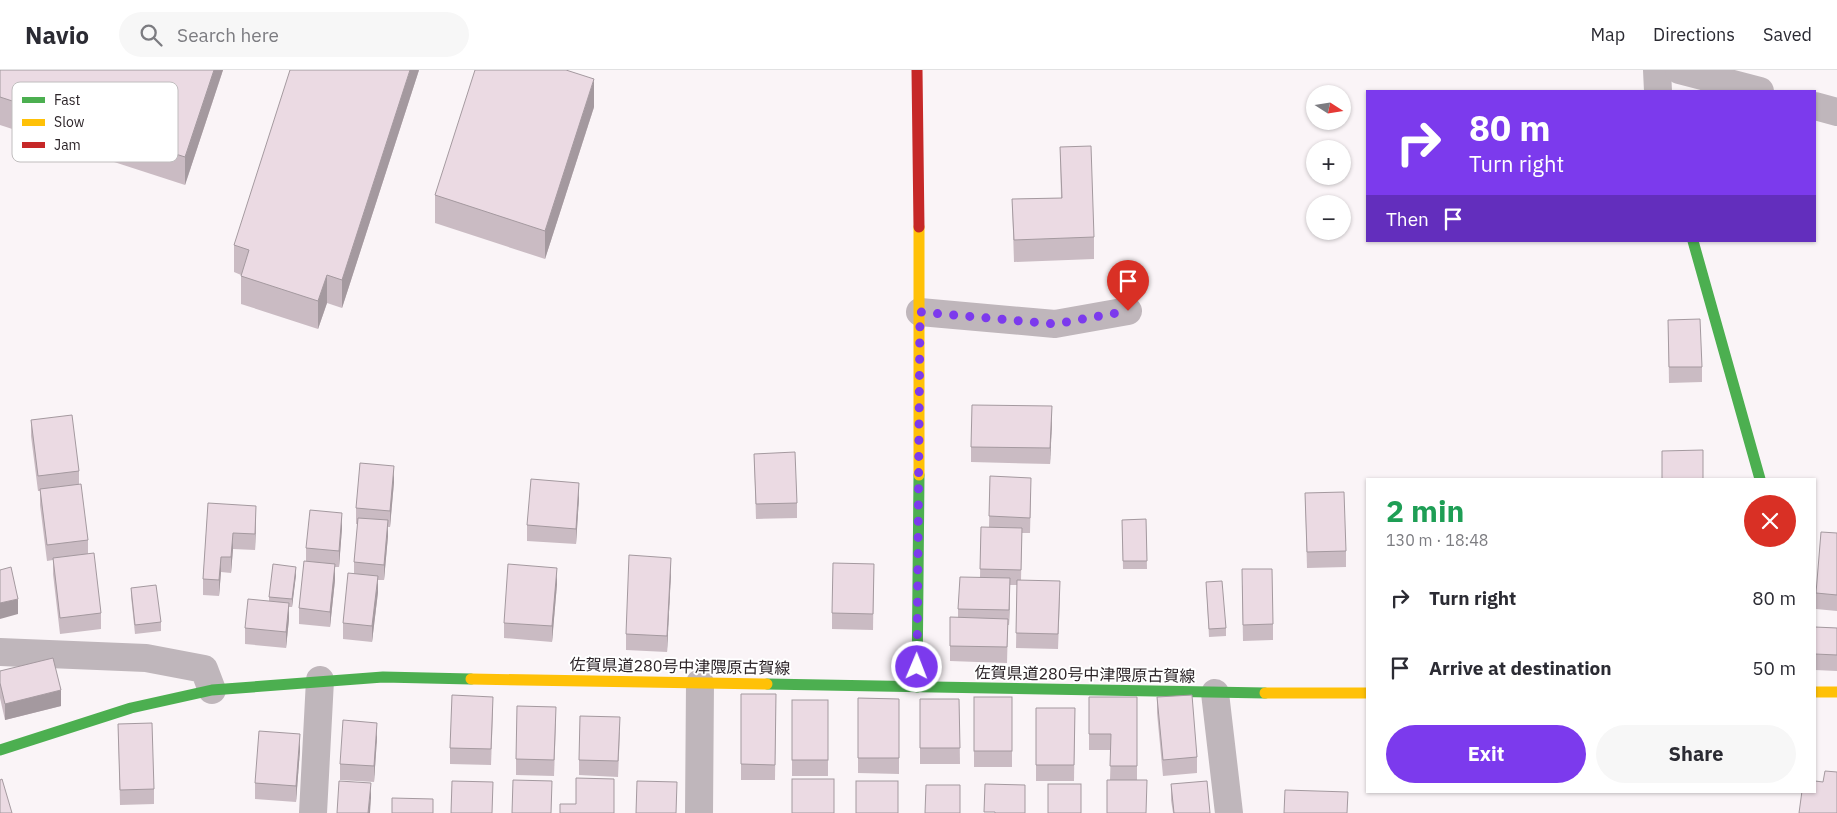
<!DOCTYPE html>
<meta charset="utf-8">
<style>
body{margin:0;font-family:"IBM Plex Sans","Noto Sans JP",sans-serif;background:#f7f7f7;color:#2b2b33;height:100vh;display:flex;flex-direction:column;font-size:19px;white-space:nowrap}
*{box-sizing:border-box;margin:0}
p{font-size:16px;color:#7c7c81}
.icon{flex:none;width:28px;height:28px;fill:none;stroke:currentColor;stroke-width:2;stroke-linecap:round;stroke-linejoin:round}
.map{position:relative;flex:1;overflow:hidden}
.side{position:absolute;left:1366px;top:408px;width:450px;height:315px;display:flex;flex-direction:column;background:#fff;border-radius:0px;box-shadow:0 1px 4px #0004}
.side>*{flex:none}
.top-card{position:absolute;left:1366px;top:20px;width:450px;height:152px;border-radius:0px;box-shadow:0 1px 4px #0004;background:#7c3aed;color:#fff;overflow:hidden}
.needle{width:32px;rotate:102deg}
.fabs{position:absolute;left:1306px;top:15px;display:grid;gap:10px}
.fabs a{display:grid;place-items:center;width:45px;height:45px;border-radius:50%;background:#fff;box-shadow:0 1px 4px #0004;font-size:25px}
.pin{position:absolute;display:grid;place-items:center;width:42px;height:42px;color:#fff;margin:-51px -21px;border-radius:50% 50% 50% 0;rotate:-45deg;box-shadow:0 0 5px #0007}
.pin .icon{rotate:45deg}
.me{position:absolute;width:55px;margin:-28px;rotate:1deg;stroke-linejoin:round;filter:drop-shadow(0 0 4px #0008)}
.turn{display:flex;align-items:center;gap:18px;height:105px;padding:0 20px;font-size:22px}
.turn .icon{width:65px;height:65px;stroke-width:2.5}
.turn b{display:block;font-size:35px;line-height:42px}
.then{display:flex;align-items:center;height:48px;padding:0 20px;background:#0003;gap:10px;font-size:19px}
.round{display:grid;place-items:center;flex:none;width:52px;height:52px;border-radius:26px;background:#f7f7f7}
.head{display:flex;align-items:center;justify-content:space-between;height:85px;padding:0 20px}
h1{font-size:30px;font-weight:700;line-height:38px;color:#1e9e55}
.action{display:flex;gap:10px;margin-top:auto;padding:10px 20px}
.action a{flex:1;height:58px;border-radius:30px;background:#7c3aed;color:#fff;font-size:20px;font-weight:700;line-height:58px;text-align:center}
.action a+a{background:#f7f7f7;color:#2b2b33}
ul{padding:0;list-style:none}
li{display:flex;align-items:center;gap:15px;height:70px;padding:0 20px}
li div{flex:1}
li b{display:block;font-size:19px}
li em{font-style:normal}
header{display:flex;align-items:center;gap:30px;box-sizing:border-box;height:70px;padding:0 25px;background:#fff;border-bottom:1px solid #e1e1e2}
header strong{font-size:24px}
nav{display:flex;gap:28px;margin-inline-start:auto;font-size:18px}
.search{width:350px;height:45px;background:#f7f7f7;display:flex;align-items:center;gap:12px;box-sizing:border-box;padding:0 18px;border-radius:28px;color:#7c7c81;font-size:19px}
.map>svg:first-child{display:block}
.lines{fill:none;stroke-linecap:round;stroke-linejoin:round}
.street{stroke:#bfb6bb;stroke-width:28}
.fast{stroke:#4caf50;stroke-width:11}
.slow{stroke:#ffc107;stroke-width:11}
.jam{stroke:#c62828;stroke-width:11}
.wall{fill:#cabbc3}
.shaded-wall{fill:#a4999f}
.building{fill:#ebdae3;stroke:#a4999f}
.route{stroke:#7c3aed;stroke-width:9;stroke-dasharray:0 16.2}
.labels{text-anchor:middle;stroke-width:4;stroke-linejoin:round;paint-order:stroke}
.street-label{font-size:16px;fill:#2c2428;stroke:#fff}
.key{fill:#fff;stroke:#c0bdbe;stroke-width:1}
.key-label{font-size:14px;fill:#2c2428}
</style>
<header>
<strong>Navio</strong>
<div class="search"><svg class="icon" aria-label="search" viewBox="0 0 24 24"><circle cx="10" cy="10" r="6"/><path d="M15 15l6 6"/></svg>Search here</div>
<nav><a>Map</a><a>Directions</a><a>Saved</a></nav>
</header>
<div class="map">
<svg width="1837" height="743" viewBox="0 0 1837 743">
<rect width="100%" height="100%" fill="#faf4f7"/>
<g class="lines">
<g class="street">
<polyline points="1657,0 1658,21"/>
<polyline points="1679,0 1760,21"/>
<polyline points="1815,36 1837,42"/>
<polyline points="920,242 1055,254 1128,241"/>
<polyline points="0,582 146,588 204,599 212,620"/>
<polyline points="1215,623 1229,743"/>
<polyline points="313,743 320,610"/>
<polyline points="699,743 700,613"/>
</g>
<g class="fast">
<polyline points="1693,171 1760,409"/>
<polyline points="767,614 1265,623"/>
<polyline points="917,617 919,405"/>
<polyline points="0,680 131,638 212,620 383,607 471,609"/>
</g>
<g class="slow">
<polyline points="919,405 919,157"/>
<polyline points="471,609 767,614"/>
<polyline points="1815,622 1837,622"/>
<polyline points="1265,623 1368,623"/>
</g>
<polyline class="jam" points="917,0 919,157"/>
</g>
<g class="wall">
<polygon points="0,0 223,0 185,115 0,55"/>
<polygon points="419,0 342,238 327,233 318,259 241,234 241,205 234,202 234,175"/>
<polygon points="594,37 545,189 435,153 435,125"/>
<polygon points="1060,77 1094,167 1094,189 1014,192 1012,129 1061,128"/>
<polygon points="1668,250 1702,297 1702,312 1669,313"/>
<polygon points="31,350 79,401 79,414 88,470 88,484 101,543 101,559 60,564 53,504 53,490 47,491 40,435 40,421 38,421 31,366"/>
<polygon points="1052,352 1050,394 971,392 971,377"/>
<polygon points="754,384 797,433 797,448 756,449"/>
<polygon points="990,406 1031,423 1030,463 1022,463 1021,510 1060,527 1058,579 1016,578 1017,515 1010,515 1009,555 1008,555 1007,593 950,591 950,547 958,548 958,539 980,507 981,457 989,457"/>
<polygon points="394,412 390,457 388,457 388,466 384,510 378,510 378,522 372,572 343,569 343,553 354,504 354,492 358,454 356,454 356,438"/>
<polygon points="1305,423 1346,481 1346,497 1307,498"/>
<polygon points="579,428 576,474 527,471 527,455"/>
<polygon points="208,433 256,452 255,480 233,479 231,503 221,502 219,526 203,525 203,509"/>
<polygon points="1146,449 1147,499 1123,499 1122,450"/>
<polygon points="342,458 339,497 335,497 335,510 330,557 299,554 299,538 306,491 306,478"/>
<polygon points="1837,463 1837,541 1816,539 1816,523"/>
<polygon points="874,494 873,560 832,559 832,543"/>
<polygon points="671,503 667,582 626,580 626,564"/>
<polygon points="296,505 292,537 289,537 289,549 286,578 245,574 245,558 269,531 269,527"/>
<polygon points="1206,512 1226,558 1226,566 1209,567"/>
<polygon points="557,514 552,572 504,568 504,553"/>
<polygon points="1242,515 1273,554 1273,570 1243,571"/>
<polygon points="131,518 161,552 161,561 135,564 131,526"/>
<polygon points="1815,557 1837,558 1837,601 1815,600"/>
<polygon points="0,601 61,636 5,650 0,628"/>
<polygon points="741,624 776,624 775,710 741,710"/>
<rect x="974" y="627" width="38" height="70"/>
<polygon points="1089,627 1137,627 1137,710 1110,710 1111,680 1089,680"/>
<polygon points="1157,627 1197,687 1197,703 1163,706 1157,643"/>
<polygon points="858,628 899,629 899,704 858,703"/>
<polygon points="920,629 959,629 960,694 920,694"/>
<rect x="792" y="630" width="36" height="76"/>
<polygon points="1036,638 1075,638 1074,711 1036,711"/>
<polygon points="493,642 491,695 450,694 450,678"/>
<polygon points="556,653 554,706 516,705 516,689"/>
<polygon points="118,654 154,719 154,734 120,735"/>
<polygon points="620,662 618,707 579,705 579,690"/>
<polygon points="377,668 374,712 340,710 340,694"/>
<polygon points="300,680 296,732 255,729 255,713"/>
<polygon points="1171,714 1210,743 1173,743 1171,730"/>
</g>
<g class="shaded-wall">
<polygon points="214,0 223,0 185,115 185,87"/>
<polygon points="410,0 419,0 342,238 342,210"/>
<polygon points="594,9 594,37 545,189 545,161"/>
<polygon points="327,205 327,233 318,259 318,231"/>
<polygon points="1052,336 1052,352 1050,394 1050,378"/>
<polygon points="394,396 394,412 390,457 390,441"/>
<polygon points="579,413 579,428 576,474 576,459"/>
<polygon points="256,436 256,452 255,480 255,464"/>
<polygon points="342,443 342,458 339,497 339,481"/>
<polygon points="388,450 388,466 384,510 384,495"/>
<polygon points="233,463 233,479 231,503 231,487"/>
<polygon points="221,487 221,502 219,526 219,510"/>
<polygon points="671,488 671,503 667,582 667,566"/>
<polygon points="335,494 335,510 330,557 330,542"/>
<polygon points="296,497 296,505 292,537 292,529"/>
<polygon points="557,498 557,514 552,572 552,556"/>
<polygon points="378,506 378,522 372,572 372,556"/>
<polygon points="1010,508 1010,524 1009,555 1009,540"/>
<polygon points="18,529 18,544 0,549 0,533"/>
<polygon points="289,533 289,549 286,578 286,562"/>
<polygon points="61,620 61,636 5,650 5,634"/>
<polygon points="377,653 377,668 374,712 374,696"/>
<polygon points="300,664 300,680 296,732 296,716"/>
<polygon points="371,713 371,728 370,743 368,743"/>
</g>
<g class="building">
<polygon points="0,0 214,0 185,87 0,27"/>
<polygon points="290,0 410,0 342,210 327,205 318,231 241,206 249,180 234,175"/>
<polygon points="475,0 566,0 594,9 545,161 435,125"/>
<polygon points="1091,76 1094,167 1014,170 1012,129 1062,128 1060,77"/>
<polygon points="1700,249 1702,297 1669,297 1668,250"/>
<polygon points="972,335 1052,336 1050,378 971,377"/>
<polygon points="72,345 79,401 38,406 31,350"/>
<polygon points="1703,380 1703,409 1662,409 1662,381"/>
<polygon points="795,382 797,433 756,434 754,384"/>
<polygon points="360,393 394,396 390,441 356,438"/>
<polygon points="990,406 1031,408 1030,448 989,446"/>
<polygon points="531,409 579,413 576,459 527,455"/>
<polygon points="81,414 88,470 47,475 40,419"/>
<polygon points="1344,422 1346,481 1307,482 1305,423"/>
<polygon points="208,433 256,436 255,464 233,463 231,487 221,487 219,510 203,509"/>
<polygon points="310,440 342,443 339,481 306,478"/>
<polygon points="358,448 388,450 384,495 354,492"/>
<polygon points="1146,449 1147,491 1123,491 1122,450"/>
<polygon points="981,457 1022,458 1021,500 980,499"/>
<polygon points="1821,462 1837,463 1837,525 1816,523"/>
<polygon points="94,483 101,543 60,548 53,488"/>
<polygon points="629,485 671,488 667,566 626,564"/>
<polygon points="304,491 335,494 330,542 299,538"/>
<polygon points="833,493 874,494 873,544 832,543"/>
<polygon points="273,494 296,497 292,529 269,527"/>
<polygon points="508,494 557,498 552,556 504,553"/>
<polygon points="11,497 18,529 0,533 0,500"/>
<polygon points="1242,499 1272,499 1273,554 1243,555"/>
<polygon points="348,503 378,506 372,556 343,553"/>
<polygon points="960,507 1010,508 1009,540 958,539"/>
<polygon points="1017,510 1060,511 1058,564 1016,563"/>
<polygon points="1222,511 1226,558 1209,559 1206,512"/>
<polygon points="156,515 161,552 135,555 131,518"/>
<polygon points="248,529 289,533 286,562 245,558"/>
<polygon points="950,547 1008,549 1007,577 950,576"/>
<polygon points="1815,557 1837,558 1837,585 1815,584"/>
<polygon points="53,588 61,620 5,634 0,613 0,601"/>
<polygon points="741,624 776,624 775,695 741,694"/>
<polygon points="452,625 493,627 491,679 450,678"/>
<polygon points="1192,625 1197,687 1163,690 1157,627"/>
<rect x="974" y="627" width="38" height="54"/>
<polygon points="1089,627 1137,627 1137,696 1110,696 1111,664 1089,664"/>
<polygon points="858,628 899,629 899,688 858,688"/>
<polygon points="920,629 959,629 960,678 920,678"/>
<rect x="792" y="630" width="36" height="60"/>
<polygon points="517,636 556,637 554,690 516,689"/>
<polygon points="1036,638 1075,638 1074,695 1036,695"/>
<polygon points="580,646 620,647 618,691 579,690"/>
<polygon points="343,650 377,653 374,696 340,694"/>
<polygon points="152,653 154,719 120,720 118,654"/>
<polygon points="259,661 300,664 296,716 255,713"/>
<polygon points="1825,701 1837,702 1837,743 1799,743 1802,721 1815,721 1815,711 1823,712"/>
<polygon points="576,708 614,709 614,743 560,743 560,734 576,734"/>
<polygon points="2,709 12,743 0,743 0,710"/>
<rect x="792" y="709" width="42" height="34"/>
<polygon points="513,710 552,711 551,743 512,743"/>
<polygon points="1107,710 1147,710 1146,743 1107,743"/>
<polygon points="339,711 371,713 368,743 337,743"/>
<polygon points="452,711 493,712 492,743 451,743"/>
<polygon points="637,711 677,712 676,743 636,743"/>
<rect x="856" y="711" width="42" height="32"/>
<polygon points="1207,711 1210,743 1174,743 1171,714"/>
<polygon points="985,714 1025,715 1025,743 995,743 995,742 984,742"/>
<rect x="1048" y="714" width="33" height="29"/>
<polygon points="926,715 960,715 960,743 925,743"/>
<polygon points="1285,720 1348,722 1347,743 1284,743"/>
<polygon points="392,728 433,729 433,743 392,743"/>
</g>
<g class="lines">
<polyline class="route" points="917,597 920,242 1055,254 1128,241"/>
</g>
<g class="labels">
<g class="street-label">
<text transform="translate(680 596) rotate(1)" y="6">佐賀県道280号中津隈原古賀線</text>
<text transform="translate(1085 604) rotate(1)" y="6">佐賀県道280号中津隈原古賀線</text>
</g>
</g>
<rect x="12" y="12" width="166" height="80" rx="8" class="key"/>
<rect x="22" y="27" width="23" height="6" fill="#4caf50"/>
<rect x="22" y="49" width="23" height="7" fill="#ffc107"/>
<rect x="22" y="72" width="23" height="6" fill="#c62828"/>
<g class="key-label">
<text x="54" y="35">Fast</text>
<text x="54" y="57">Slow</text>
<text x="54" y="80">Jam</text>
</g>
</svg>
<div class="fabs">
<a><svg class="needle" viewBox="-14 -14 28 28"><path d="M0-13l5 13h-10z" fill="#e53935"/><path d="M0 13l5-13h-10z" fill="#7c7c81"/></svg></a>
<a>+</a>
<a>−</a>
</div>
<div class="pin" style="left:1128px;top:241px;background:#d93025"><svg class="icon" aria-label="arrive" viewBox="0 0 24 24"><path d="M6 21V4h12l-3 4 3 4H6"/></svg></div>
<svg class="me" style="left:917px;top:597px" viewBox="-20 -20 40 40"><circle r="17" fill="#7c3aed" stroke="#fff" stroke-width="3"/><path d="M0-11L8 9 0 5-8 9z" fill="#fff"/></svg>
<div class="top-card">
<div class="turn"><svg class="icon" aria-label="right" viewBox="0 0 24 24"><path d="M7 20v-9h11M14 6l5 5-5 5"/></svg><div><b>80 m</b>Turn right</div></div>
<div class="then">Then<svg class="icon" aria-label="arrive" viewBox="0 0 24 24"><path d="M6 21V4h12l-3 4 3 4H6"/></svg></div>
</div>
<section class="side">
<div class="head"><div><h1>2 min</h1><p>130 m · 18:48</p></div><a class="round" style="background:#d93025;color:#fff"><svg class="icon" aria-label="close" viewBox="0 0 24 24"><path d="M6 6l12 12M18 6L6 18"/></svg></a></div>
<ul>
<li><svg class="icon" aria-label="right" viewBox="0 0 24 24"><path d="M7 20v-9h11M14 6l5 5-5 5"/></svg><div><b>Turn right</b></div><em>80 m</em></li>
<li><svg class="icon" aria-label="arrive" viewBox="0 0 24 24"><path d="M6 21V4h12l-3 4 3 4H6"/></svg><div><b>Arrive at destination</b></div><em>50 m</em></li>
</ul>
<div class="action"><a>Exit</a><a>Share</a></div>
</section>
</div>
